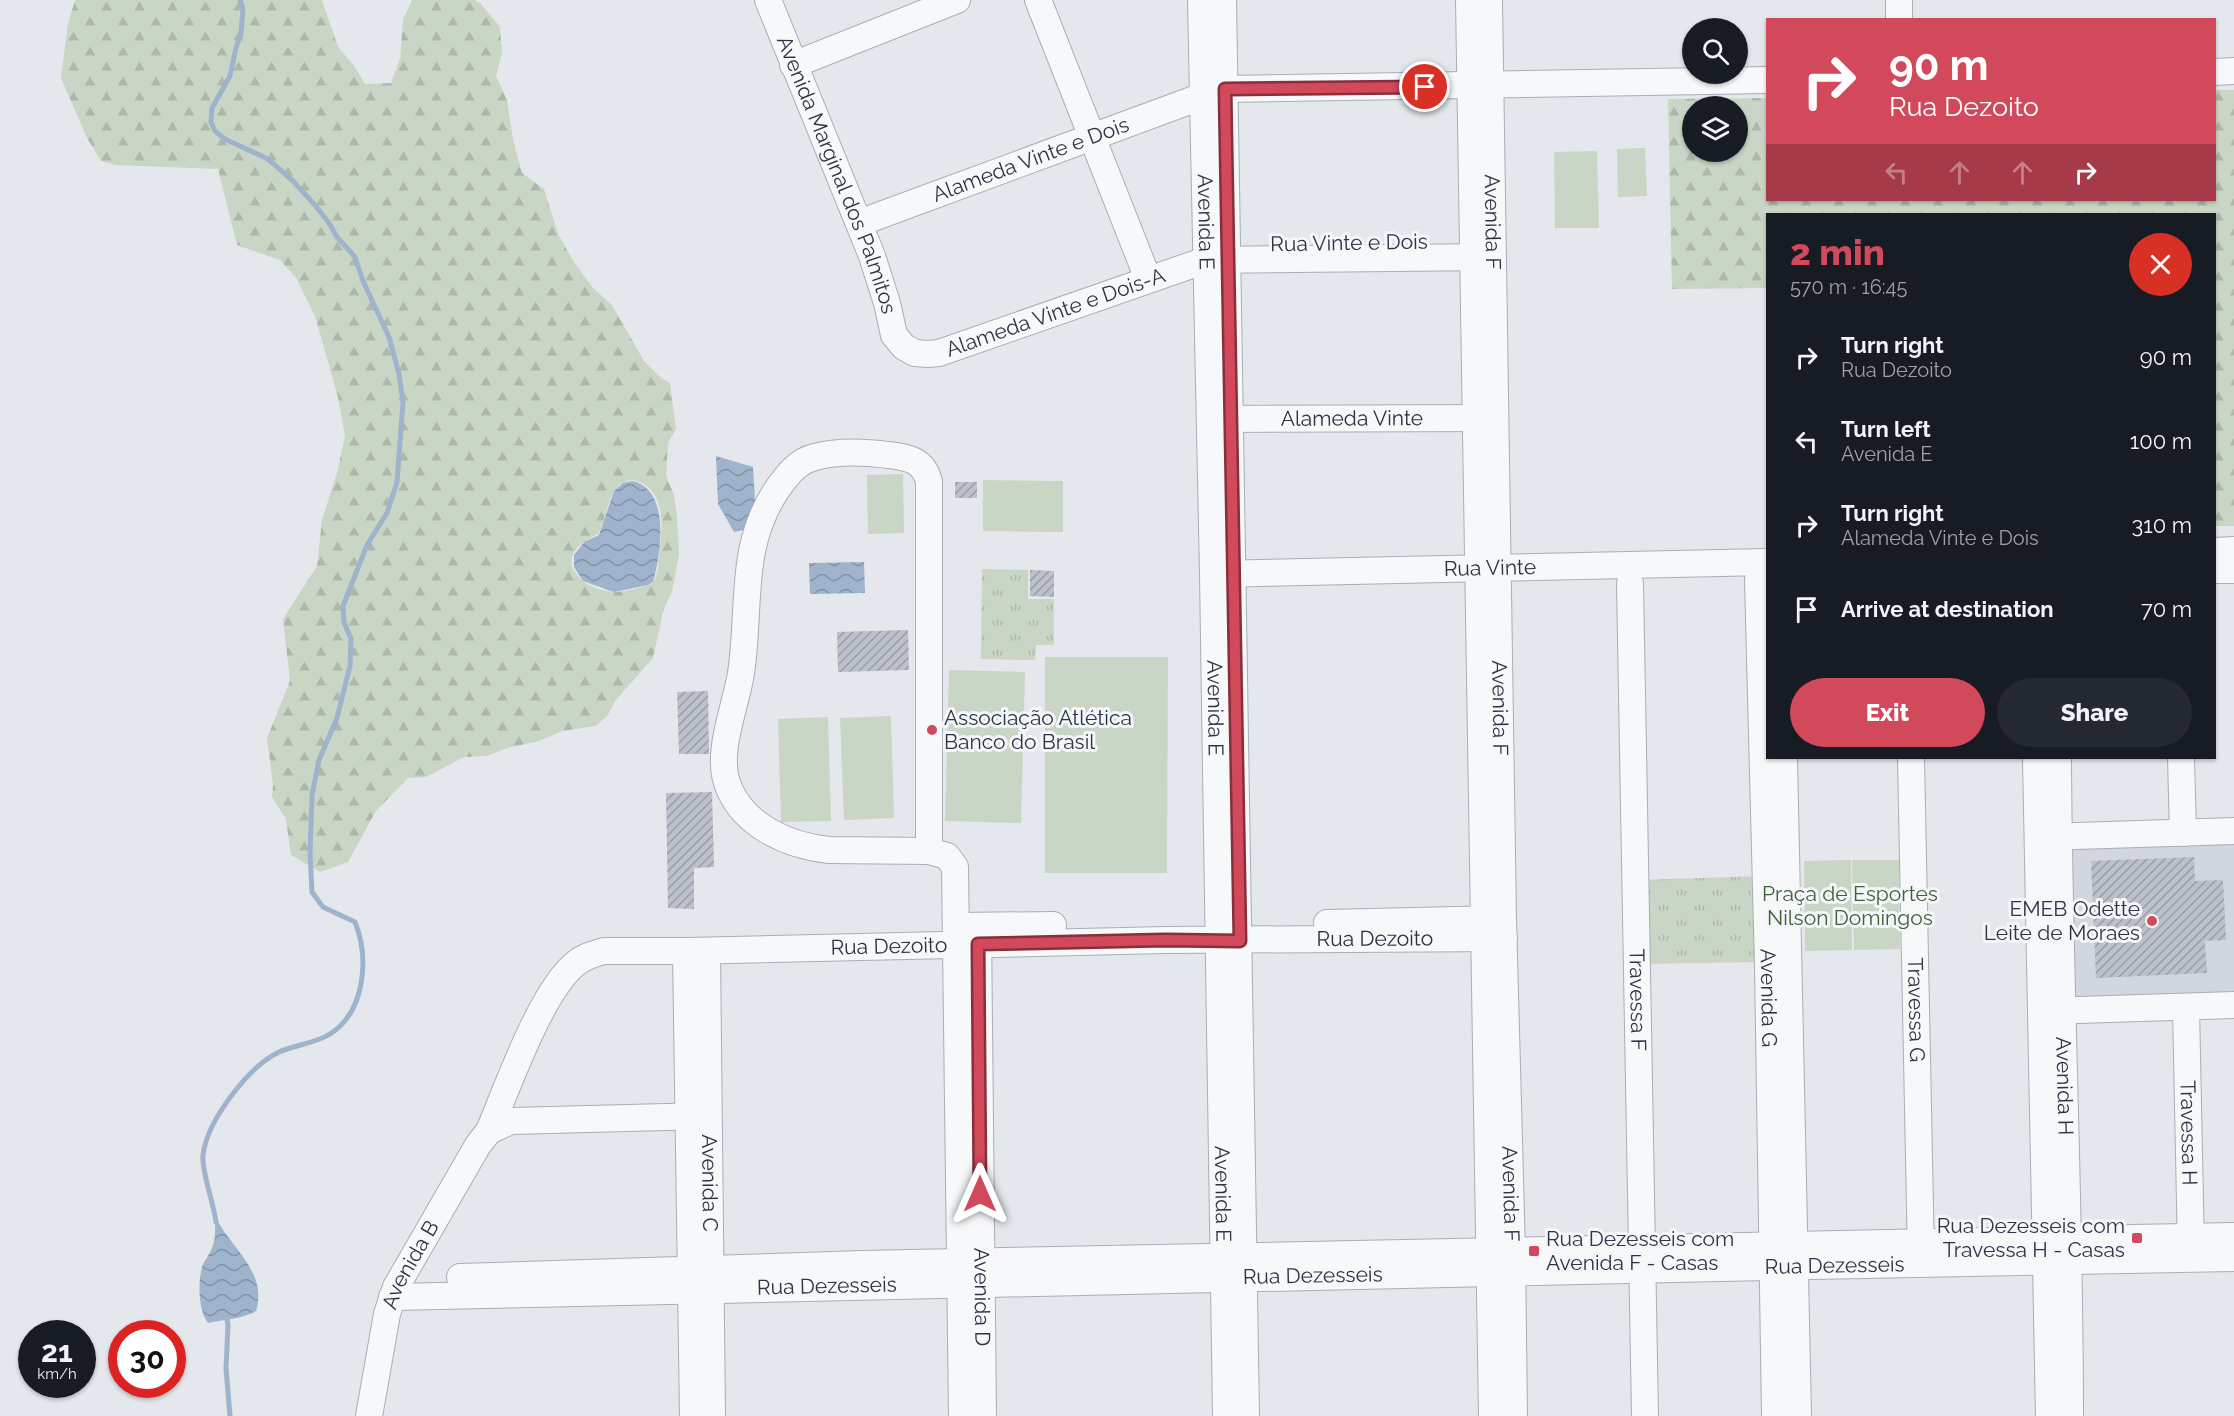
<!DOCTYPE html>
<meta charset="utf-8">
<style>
body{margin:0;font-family:Raleway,sans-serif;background:#242831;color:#f1f3f6;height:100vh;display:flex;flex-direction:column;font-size:22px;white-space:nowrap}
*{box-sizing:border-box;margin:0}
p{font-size:20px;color:#9ea1a6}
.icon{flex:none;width:33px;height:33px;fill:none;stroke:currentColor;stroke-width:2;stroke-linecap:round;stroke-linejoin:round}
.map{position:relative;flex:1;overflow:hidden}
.drawer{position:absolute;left:1766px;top:213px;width:450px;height:546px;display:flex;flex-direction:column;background:#171b24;border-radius:0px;box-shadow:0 2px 4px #0004}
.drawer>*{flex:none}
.banner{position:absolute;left:1766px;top:18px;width:450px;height:183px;border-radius:0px;box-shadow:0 2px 4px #0004;background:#d1495b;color:#fff;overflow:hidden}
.fabs{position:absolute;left:1682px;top:18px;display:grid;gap:12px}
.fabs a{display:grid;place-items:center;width:66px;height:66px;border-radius:50%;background:#171b24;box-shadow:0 2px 4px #0004;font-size:30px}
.speed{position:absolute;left:18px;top:1320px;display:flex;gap:12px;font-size:30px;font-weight:700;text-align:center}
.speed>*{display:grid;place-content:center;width:78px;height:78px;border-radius:50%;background:#171b24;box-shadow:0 2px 4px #0004;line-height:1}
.speed small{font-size:15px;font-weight:400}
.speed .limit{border:9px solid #d22;background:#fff;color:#111}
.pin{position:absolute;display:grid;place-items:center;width:51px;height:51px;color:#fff;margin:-26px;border:3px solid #fff;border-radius:50%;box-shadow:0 2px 6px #0007}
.me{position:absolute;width:66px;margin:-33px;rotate:0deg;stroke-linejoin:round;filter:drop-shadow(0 0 4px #0008)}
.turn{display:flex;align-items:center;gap:21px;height:126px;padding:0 24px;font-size:27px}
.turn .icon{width:78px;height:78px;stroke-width:2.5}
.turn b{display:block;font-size:42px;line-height:51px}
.lanes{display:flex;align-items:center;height:57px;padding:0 24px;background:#0003;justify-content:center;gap:30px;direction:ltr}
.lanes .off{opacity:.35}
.round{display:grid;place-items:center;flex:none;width:63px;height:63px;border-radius:32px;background:#242831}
.summary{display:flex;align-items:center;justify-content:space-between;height:102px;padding:0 24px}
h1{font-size:36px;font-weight:800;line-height:45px;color:#d1495b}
.action{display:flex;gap:12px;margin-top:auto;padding:12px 24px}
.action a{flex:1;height:69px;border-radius:36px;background:#d1495b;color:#fff;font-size:24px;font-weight:800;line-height:69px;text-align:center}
.action a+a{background:#242831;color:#f1f3f6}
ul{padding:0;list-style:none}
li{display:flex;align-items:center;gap:18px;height:84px;padding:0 24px}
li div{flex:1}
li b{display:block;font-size:22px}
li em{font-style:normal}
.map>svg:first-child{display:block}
.built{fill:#d2d6de}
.grass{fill:url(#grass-tufts)}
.forest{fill:url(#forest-firs);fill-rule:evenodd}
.garden{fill:#c9d6c5}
.water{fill:url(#water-waves)}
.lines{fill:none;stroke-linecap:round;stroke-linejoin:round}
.stream{stroke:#9fb4cc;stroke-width:5}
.building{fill:url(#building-hatch)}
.minor-casing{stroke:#a9aeb7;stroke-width:28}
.minor{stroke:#f7f8fa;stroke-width:26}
.route-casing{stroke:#882f3b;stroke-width:15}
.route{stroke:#d1495b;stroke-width:10}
.poi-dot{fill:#d1495b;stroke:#f4f6f9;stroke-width:2}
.labels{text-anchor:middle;stroke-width:6;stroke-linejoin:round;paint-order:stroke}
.street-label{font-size:21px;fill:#2b3445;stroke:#f4f6f9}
.poi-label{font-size:21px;fill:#2b3445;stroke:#f4f6f9;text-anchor:start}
.park-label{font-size:21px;fill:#3f6138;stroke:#f4f6f9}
</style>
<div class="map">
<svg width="2234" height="1416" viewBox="0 0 2234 1416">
<defs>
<pattern id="grass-tufts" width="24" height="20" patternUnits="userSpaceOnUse" patternTransform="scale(1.5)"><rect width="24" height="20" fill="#c9d6c5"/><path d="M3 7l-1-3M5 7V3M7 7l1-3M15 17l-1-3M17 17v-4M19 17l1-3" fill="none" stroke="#adb8ab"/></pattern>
<pattern id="forest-firs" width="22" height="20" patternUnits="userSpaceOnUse" patternTransform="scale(1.5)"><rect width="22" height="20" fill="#c9d6c5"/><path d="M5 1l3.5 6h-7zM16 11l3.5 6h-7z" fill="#adb8ab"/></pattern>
<pattern id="water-waves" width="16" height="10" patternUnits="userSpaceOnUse" patternTransform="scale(1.5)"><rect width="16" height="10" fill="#9fb4cc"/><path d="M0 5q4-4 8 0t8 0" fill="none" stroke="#8293a7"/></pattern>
<pattern id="building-hatch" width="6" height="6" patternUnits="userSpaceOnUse" patternTransform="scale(1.5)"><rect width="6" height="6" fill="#bbc0ca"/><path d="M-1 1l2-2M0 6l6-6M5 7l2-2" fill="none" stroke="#989da6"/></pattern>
</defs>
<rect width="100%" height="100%" fill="#e4e7ec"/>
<polygon class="built" points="2234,836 2234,1000 2071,1000 2070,842"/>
<g class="grass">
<polygon points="982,569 1028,570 1028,599 1054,599 1054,645 1036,645 1035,660 981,659"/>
<polygon points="1764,876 1768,962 1637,964 1636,880"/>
</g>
<g class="forest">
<path d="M75,0H322L338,47L354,66L365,84L391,83L400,59L403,20L412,0H474L481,4L500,27L502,53L496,76L507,100L513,139L522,173L544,189L558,234L574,262L593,288L612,305L644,361L660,377L670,383L676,429L668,443L666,476L674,495L677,517L679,554L672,592L664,608L653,658L615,701L608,715L596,726L562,731L539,741L507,748L487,756L464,757L426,777L408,778L376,811L348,862L320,872L291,855L286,819L272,797L273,785L267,738L290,681L283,619L317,566L322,520L337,473L345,436L338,397L315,316L296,278L280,260L237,245L218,169L115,165L101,161L87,138L61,78L68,24ZM632,480C667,486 663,529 659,556C658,565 658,576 652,583C648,587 618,593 613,592C604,591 589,587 583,581C559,561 577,543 598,534C609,514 607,483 632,480Z"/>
<path d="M2214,90H2234V526H2214V214H1767V288L1672,289L1668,99L1767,98V200H2214ZM1692,106H1737V152H1692Z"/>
</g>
<g class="garden">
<polygon points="1645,148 1647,196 1618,197 1617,149"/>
<polygon points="1597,151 1599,228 1555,228 1554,152"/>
<polygon points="903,474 904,533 868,534 867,475"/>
<polygon points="983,480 1063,481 1063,532 983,531"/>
<polygon points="1045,657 1168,657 1167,873 1045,873"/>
<polygon points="949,670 1025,672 1021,823 945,821"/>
<polygon points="891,716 894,818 844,820 840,718"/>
<polygon points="828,717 831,821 781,822 778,719"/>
<polygon points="1851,860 1852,950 1805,951 1804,861"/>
<polygon points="1852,860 1899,860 1900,949 1854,950"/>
</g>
<g class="water">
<polygon points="716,456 753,467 755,501 744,530 734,532 718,504"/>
<path d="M632,481C671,489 661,554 653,582L648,585L614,592L583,581L574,567V555L584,542L599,535L614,491L623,483Z"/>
<polygon points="864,562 865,593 810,594 809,563"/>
<path d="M215,1216C230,1248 268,1271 256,1311C240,1320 225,1319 208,1323C198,1310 198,1282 202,1267C205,1259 211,1253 213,1245C216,1236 215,1226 215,1216Z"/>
</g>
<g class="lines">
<g class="stream">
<path d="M216,1222C214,1204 201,1170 203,1155C207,1121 248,1067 279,1052C295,1045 316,1043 330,1034C366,1011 369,957 355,922L323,907L312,892L310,853L312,795L319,760L337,718L350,666L351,639L344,622L343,606L367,545L387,513L397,482L403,402L399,374L389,337L363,281L355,257L337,237L329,223L314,204L293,181L268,159L225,139L215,131L211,122L212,108L230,76L236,48L241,34L243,9L240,0"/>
<polyline points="226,1315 228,1325 226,1368 230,1416"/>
</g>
</g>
<g class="building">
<rect x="955" y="482" width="22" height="16"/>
<polygon points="1030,570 1054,571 1054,597 1030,596"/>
<polygon points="908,630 909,670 838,672 837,632"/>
<polygon points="708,691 709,754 679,754 677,692"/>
<polygon points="712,792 714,867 694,868 694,909 668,908 666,793"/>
<polygon points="2194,857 2195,881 2223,880 2226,940 2205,941 2207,973 2096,978 2091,861"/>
</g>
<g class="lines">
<g class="minor-casing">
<g id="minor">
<path id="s1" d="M768,0L872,256L887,303L894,335L904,347L915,353L928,354L939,353L1206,260L1491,257"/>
<polyline points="1038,0 1148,279"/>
<path id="s2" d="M1201,0L1213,574L1226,1416"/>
<polyline points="1223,0 1246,1416"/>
<polyline points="1469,0 1492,1416"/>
<path id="s3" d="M1489,0L1503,919L1512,1252L1514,1416"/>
<polyline points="1899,0 1899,20"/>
<polyline points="793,65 957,0"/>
<polyline points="2214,72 2234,71"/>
<polyline points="1225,89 1767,80"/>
<path id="s4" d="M859,223L1203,96"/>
<path id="s5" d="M1214,419L1492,418"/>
<polyline points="2214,551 2234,550"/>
<polyline points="2214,570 2234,570"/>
<path id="s6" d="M1216,574L1767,562"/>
<path id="s7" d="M1758,580L1768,966L1775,1416"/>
<path id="s8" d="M1630,583L1645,1416"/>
<polyline points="1784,758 1798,1416"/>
<path id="s9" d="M1911,758L1921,1258"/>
<polyline points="2036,758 2049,1416"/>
<path id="s10" d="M2058,758C2059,977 2070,1196 2070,1416"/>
<polyline points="2181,758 2183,833"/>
<polyline points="2043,837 2234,831"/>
<path d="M929,851V482C924,460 908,457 888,455C866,452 837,451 815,457C798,461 788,474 778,488C738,546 751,608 741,673C736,707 714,755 729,788C745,827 790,846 829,850L929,851L947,856L955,867L962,1416"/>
<polyline points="1327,923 1500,919"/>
<polyline points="956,926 1053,925"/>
<path id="s11" d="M978,927L983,1416"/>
<polyline points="686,951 693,1416"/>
<path id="s12" d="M707,951L712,1416"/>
<path id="s13" d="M2186,1007L2191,1252"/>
<polyline points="2048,1011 2234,1005"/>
<polyline points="489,1131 511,1121 705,1116"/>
<polyline points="460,1277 863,1264 2234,1236"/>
<path id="s14" d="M392,1297C1006,1280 1620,1270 2234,1258"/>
<path id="s15" d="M369,1416L387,1314L396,1287L478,1145L489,1131C507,1088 541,992 575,964C583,957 593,954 604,951H686L1165,940L1504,938"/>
</g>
</g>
<use href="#minor" class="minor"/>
</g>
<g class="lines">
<g class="route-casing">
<polyline id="route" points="980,1194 978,944 1165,940 1240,941 1225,89 1425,87"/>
</g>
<use href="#route" class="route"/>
</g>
<g class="poi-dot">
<circle cx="932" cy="730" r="6"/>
<circle cx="2152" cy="921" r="6"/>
<rect x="2131" y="1232" width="12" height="12" rx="3"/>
<rect x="1528" y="1245" width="12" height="12" rx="3"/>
</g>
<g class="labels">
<g class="street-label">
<text dy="7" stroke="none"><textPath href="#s4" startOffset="183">Alameda Vinte e Dois</textPath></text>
<text dy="7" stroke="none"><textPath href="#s1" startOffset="188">Avenida Marginal dos Palmitos</textPath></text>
<text dy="7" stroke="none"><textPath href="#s2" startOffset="222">Avenida E</textPath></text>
<text dy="7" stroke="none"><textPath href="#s3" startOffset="222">Avenida F</textPath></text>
<text transform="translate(1349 243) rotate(-1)" y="7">Rua Vinte e Dois</text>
<text dy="7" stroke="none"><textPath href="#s1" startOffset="534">Alameda Vinte e Dois-A</textPath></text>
<text dy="7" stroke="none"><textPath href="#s5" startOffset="138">Alameda Vinte</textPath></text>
<text dy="7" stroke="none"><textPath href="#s6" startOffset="274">Rua Vinte</textPath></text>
<text dy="7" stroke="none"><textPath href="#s2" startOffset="708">Avenida E</textPath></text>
<text dy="7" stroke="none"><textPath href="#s3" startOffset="708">Avenida F</textPath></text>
<text dy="7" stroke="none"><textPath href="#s15" startOffset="1306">Rua Dezoito</textPath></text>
<text dy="7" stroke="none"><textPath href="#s15" startOffset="820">Rua Dezoito</textPath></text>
<text dy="7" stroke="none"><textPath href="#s7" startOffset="418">Avenida G</textPath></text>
<text dy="7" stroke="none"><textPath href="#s8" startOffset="417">Travessa F</textPath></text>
<text dy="7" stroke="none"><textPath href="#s9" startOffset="252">Travessa G</textPath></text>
<text dy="7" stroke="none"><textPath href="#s10" startOffset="328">Avenida H</textPath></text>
<text dy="7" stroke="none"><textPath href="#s13" startOffset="126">Travessa H</textPath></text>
<text dy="7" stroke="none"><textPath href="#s12" startOffset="232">Avenida C</textPath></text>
<text dy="7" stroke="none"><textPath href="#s2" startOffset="1194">Avenida E</textPath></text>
<text dy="7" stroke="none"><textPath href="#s3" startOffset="1194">Avenida F</textPath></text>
<text dy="7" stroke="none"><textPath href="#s14" startOffset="1443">Rua Dezesseis</textPath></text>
<text dy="7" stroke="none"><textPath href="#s15" startOffset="158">Avenida B</textPath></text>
<text dy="7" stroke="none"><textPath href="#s14" startOffset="921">Rua Dezesseis</textPath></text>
<text dy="7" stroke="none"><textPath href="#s14" startOffset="435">Rua Dezesseis</textPath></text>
<text dy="7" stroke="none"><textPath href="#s11" startOffset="370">Avenida D</textPath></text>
</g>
<g class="poi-label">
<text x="944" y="725">Associação Atlética<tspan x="944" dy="24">Banco do Brasil</tspan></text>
<text x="2140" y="916" text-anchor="end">EMEB Odette<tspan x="2140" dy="24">Leite de Moraes</tspan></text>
<text x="2125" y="1233" text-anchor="end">Rua Dezesseis com<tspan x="2125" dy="24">Travessa H - Casas</tspan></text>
<text x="1546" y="1246">Rua Dezesseis com<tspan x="1546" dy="24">Avenida F - Casas</tspan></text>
</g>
<g class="park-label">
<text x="1850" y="901">Praça de Esportes<tspan x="1850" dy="24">Nilson Domingos</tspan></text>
</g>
</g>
</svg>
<div class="fabs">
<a><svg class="icon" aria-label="search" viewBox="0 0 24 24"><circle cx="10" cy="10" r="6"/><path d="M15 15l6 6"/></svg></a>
<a><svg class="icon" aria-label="layers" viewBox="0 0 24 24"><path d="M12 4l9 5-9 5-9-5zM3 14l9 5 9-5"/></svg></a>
</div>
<div class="speed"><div>21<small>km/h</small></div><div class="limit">30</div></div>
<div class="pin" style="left:1425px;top:87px;background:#d93025"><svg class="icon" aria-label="arrive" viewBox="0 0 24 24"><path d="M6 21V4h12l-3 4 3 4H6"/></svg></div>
<svg class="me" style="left:980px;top:1194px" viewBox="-20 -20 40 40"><path d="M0-17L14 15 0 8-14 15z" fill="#d1495b" stroke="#fff" stroke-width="4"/></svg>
<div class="banner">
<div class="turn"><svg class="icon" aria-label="right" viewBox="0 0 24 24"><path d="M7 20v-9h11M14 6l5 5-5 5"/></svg><div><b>90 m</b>Rua Dezoito</div></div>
<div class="lanes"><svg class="icon off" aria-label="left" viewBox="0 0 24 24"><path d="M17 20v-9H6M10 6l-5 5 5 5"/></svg><svg class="icon off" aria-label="ahead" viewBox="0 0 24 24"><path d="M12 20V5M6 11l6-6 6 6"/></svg><svg class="icon off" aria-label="ahead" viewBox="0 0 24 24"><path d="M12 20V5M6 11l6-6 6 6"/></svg><svg class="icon" aria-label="right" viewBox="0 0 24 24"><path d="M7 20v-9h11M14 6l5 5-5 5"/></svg></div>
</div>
<section class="drawer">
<div class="summary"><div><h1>2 min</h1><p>570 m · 16:45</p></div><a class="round" style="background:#d93025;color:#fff"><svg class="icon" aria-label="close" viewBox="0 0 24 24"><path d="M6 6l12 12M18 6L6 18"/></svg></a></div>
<ul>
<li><svg class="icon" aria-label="right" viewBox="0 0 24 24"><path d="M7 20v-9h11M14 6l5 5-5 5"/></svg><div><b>Turn right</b><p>Rua Dezoito</p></div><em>90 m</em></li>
<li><svg class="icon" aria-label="left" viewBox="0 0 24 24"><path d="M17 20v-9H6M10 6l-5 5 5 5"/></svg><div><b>Turn left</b><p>Avenida E</p></div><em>100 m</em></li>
<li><svg class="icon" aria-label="right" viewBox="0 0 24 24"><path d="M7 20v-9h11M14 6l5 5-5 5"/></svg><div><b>Turn right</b><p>Alameda Vinte e Dois</p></div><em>310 m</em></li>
<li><svg class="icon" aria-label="arrive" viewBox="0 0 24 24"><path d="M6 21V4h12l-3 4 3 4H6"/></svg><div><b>Arrive at destination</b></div><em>70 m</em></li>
</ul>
<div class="action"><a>Exit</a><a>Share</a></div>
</section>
</div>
